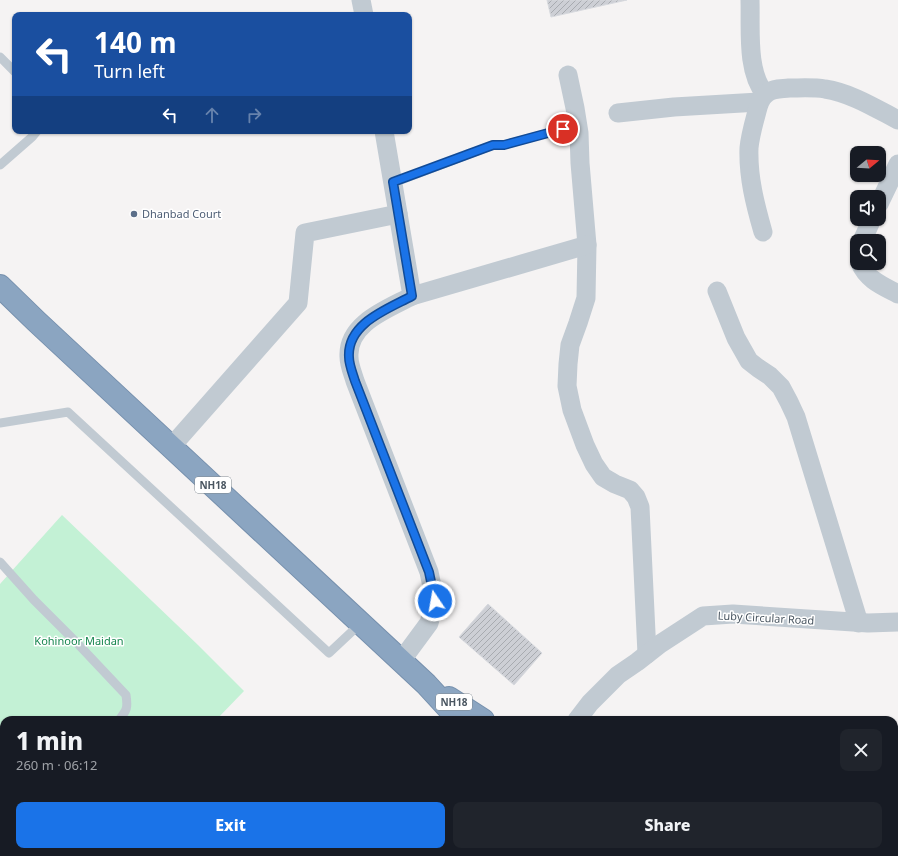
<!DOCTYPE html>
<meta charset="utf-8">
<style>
body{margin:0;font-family:"Noto Sans",sans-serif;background:#20242c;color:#f1f3f6;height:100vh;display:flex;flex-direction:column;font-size:15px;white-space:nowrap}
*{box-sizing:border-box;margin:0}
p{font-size:13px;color:#9ea1a6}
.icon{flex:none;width:22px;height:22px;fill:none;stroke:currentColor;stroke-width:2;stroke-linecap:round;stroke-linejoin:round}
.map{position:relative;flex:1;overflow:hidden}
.panel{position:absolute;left:0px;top:716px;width:898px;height:140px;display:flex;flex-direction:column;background:#171b24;border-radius:12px 12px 0 0;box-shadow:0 1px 3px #0004}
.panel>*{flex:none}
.banner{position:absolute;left:12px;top:12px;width:400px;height:122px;border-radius:8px;box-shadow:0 1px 3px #0004;background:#1a4fa0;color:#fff;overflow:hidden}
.needle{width:26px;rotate:72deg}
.buttons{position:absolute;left:850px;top:146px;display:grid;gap:8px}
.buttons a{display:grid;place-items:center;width:36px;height:36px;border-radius:8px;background:#171b24;box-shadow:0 1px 3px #0004;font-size:20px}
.pin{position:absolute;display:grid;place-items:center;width:34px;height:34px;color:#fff;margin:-17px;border:2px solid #fff;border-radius:50%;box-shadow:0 1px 4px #0007}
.me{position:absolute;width:44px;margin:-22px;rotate:348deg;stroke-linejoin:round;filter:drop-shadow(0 0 3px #0008)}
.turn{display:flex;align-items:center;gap:14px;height:84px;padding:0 16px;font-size:18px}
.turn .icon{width:52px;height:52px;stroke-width:2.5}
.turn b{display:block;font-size:28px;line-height:34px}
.lanes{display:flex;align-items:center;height:38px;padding:0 16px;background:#0003;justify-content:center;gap:20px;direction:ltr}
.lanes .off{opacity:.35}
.round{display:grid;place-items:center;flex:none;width:42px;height:42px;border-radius:8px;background:#20242c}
.overview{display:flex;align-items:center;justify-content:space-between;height:68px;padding:0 16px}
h1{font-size:24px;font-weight:800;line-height:30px}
.button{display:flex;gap:8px;margin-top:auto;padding:8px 16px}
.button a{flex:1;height:46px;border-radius:8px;background:#1a73e8;color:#fff;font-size:16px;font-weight:800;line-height:46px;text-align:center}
.button a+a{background:#20242c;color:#f1f3f6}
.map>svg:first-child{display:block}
.park{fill:#c3f1d5}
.building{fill:url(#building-hatch);stroke:#d7d9de}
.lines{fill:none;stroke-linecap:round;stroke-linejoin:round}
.highway-casing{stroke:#7690ad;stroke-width:24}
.lane{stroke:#c1cad2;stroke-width:9}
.street{stroke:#c1cad2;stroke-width:19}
.highway{stroke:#8ba5c1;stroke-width:22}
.route-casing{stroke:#114b97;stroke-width:10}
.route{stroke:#1a73e8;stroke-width:7}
.service-dot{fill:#5c6f8a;stroke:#fff;stroke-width:1.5}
.labels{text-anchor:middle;stroke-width:3;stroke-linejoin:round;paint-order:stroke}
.shield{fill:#fff;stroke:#808990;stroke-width:1}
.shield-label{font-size:10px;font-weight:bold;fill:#4a5661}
.service-label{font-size:11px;fill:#4e5e75;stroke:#fff;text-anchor:start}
.street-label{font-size:11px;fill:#4a5661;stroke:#fff}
.park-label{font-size:11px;fill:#17864f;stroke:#fff}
</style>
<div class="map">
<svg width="898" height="856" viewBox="0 0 898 856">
<defs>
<pattern id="building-hatch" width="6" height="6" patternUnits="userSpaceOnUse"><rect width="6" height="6" fill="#cdcfd5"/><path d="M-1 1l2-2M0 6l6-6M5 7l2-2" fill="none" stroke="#a8abb0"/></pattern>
</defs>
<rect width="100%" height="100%" fill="#f5f3f3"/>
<polygon class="park" points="62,515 198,645 244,691 216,720 4,720 4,753 0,750 0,584"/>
<g class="building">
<polygon points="547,0 627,0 551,17"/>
<polygon points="488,604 542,653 514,685 459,637"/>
</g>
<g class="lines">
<g class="highway-casing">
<g id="highway">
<polyline points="0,286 36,321 426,684 459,720"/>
<polyline points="449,698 483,720"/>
<polyline points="594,852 598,856"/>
<polyline points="623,852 628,856"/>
</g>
</g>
<g class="lane">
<polyline points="0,57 15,72"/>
<polyline points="0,165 32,137 37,131"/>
<polyline points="393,183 493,145 504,145 577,125"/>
<polyline points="0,423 68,412 329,653 361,623"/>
<path d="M0,562L34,600L77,643L126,695C128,708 127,710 119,720"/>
<polyline points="0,771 4,775"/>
<polyline points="74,852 76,856"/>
</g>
<g class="street">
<polyline points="361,0 364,15"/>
<path d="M750,0C751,28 746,71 765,94"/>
<polyline points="568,75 575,108 579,133 580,163 587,245 586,298 578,323 570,345 568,364 567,386 572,410 585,445 594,464 603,477 615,484 630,490 636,497 640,507 647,654"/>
<polyline points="618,113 674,107 759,102"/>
<path d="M384,131L412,296C388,309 347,323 349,357C349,365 353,374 355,381L429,572L435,601L429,623L401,661"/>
<polyline points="879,204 898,164"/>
<path d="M763,232C755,204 748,177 749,148C750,137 753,126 756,115C758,108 759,99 766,94C772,88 781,89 789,88C800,88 814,87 825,89C851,93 875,108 898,120"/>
<polyline points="862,241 872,219"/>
<path d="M860,263C867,280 883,286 898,294"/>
<polyline points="717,291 736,338 749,361 758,368 770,376 781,387 789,402 796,417 859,623"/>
<polyline points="412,296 587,245"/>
<polyline points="171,447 298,303 305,233 398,214"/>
<polyline points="577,720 590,703 618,675 637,662 660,644 703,616 733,614 868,623 898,622"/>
<polyline points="894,793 898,789"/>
<polyline points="436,856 439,852"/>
<polyline points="838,856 842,852"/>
</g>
<use href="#highway" class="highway"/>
</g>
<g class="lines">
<g class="route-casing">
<path id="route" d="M435,601L429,572L355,381C353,374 349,365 349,357C347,323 388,309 412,296L393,182L493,145H504L563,129"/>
</g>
<use href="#route" class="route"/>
</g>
<circle class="service-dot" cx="134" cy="214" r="4"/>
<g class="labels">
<g class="shield">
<rect x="195" y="477" width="36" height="16" rx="3"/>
<rect x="436" y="694" width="36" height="16" rx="3"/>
</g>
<g class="shield-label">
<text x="213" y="489">NH18</text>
<text x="454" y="706">NH18</text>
</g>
<g class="service-label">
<text x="142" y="218">Dhanbad Court</text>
</g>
<g class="street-label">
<text transform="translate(766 618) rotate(3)" y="4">Luby Circular Road</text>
</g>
<g class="park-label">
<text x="79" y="645">Kohinoor Maidan</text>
</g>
</g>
</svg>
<div class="buttons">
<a><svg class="needle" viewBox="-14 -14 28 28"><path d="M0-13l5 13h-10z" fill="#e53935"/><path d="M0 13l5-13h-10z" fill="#9ea1a6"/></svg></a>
<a><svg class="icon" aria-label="sound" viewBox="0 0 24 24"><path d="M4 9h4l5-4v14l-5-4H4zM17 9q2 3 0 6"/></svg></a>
<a><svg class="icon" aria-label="search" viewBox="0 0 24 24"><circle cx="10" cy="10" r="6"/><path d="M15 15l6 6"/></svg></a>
</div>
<div class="pin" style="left:563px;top:129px;background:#d93025"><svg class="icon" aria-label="arrive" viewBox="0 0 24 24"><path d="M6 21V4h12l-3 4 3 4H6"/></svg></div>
<svg class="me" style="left:435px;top:601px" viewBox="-20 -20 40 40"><circle r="17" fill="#1a73e8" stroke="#fff" stroke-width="3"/><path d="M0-11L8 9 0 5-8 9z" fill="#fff"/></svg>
<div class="banner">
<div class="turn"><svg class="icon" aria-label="left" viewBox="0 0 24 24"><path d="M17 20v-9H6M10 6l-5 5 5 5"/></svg><div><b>140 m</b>Turn left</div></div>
<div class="lanes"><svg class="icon" aria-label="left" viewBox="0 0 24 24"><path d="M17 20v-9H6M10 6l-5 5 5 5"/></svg><svg class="icon off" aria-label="ahead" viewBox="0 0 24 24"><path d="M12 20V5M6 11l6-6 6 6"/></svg><svg class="icon off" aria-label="right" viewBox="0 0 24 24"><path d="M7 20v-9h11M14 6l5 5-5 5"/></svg></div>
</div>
<section class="panel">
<div class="overview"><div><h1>1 min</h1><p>260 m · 06:12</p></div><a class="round"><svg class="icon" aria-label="close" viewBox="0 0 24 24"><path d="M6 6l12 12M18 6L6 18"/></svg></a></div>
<div class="button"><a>Exit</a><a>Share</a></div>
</section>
</div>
